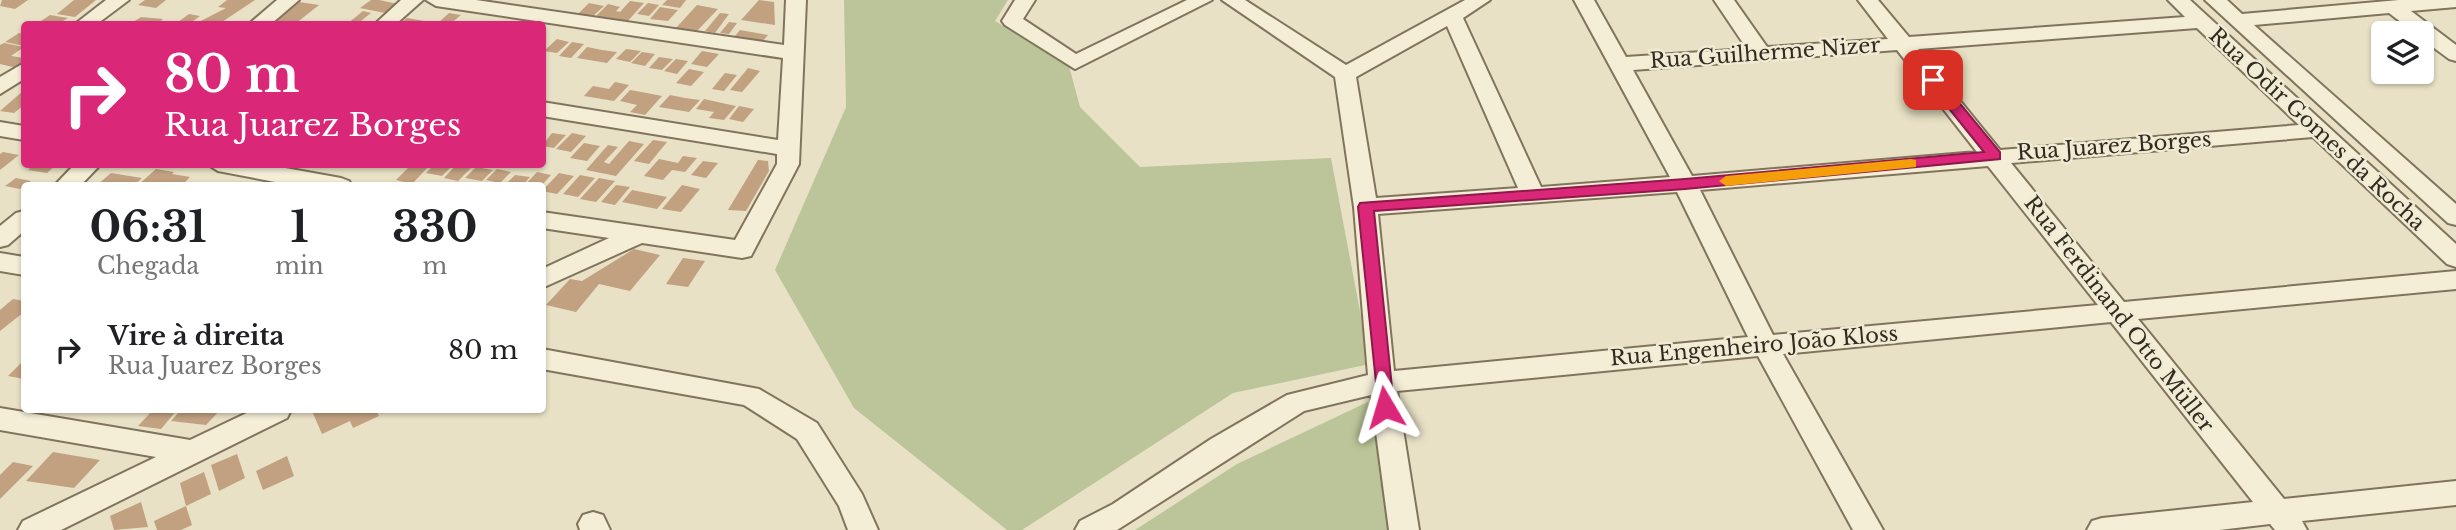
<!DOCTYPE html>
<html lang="pt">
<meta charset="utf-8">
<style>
body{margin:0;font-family:"Libre Baskerville",serif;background:#f6f6f6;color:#202124;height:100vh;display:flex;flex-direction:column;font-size:26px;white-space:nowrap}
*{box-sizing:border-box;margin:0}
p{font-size:23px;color:#757577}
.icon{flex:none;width:38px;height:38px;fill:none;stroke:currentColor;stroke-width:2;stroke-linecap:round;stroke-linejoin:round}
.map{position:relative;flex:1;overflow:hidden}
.drawer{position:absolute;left:21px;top:182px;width:525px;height:231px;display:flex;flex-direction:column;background:#fff;border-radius:7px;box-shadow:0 2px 5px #0004}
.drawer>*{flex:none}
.top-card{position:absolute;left:21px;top:21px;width:525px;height:147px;border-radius:7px;box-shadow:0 2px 5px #0004;background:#db2777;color:#fff;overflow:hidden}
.tools{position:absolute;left:2371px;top:21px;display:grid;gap:14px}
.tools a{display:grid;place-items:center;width:63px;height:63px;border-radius:7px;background:#fff;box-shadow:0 2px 5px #0004;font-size:35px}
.pin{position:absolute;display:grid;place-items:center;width:60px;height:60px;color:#fff;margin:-30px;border-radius:14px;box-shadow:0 4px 10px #0006}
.me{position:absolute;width:77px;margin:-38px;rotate:353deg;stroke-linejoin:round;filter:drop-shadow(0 0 5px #0008)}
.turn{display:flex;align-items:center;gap:24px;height:147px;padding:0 28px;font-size:32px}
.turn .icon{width:91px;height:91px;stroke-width:2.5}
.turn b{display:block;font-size:49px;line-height:60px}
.eta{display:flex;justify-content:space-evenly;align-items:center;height:119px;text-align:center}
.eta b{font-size:42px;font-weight:700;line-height:49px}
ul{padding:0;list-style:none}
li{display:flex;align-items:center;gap:21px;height:98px;padding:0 28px}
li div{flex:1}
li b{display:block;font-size:26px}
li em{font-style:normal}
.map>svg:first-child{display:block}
.green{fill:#bcc59a}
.building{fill:#c1a180}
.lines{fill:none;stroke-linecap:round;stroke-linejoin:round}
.minor-casing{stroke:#81745d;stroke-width:4}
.minor{fill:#f4eed7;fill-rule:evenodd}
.route{fill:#db2777;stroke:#8e194d;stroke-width:2}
.slow{fill:#f59e0b}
.labels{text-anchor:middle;stroke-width:5;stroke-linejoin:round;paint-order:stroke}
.street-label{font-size:21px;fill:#332b1f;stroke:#f0ebd4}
</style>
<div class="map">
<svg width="2456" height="530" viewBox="0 0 2456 530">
<rect width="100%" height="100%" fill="#e8e1c5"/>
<g class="green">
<polygon points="844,0 1008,0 995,21 1069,66 1080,107 1140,167 1331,158 1370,364 1233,393 1022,530 1007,530 854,408 775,270 846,107"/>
<polygon points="1372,400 1388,530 1135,530 1237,464"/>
</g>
<g class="building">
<polygon points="28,0 15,9 0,6 2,0"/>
<polygon points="74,0 96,0 75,17 57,14"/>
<polygon points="145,0 166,0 156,8 138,5"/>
<polygon points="227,0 255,0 219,24 195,24 226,8 218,7"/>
<polygon points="371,0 379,0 398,4 385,13 360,8"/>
<polygon points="667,0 686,0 680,8 662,5"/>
<polygon points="759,0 774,2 775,25 741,20"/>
<polygon points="630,1 644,3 626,23 594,18 608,4 620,7 616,11 620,12"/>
<polygon points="299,2 319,5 295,24 275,21"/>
<polygon points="589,3 604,6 591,18 576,16"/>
<polygon points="648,3 659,5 649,16 637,14"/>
<polygon points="697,5 718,9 697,31 676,28"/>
<polygon points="660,7 678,10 668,21 650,19"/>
<polygon points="363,11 371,13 357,24 347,24"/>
<polygon points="449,13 461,15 450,24 437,24"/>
<polygon points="720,13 729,14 715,33 705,31"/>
<polygon points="189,14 200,16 189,24 178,22"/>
<polygon points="50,15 68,18 58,24 38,23"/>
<polygon points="141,17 163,19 157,24 130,24"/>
<polygon points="407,18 430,22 399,24"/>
<polygon points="729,22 737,23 729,34 720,33"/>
<polygon points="740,30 768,35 762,42 734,37"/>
<polygon points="19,33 24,34 24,46 5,42"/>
<polygon points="557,39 569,42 557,53 544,51"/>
<polygon points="572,42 584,44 571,58 559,56"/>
<polygon points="4,43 24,47 11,56 24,58 24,62 17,68 0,64 0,45"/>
<polygon points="587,47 602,50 617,52 607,63 577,58"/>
<polygon points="626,49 641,51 630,62 616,59"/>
<polygon points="702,51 719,54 707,67 691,64"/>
<polygon points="642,52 655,54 645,66 631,63"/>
<polygon points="659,57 673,59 662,70 649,68"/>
<polygon points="676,59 688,61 677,74 664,71"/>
<polygon points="748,68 760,71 742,92 730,90"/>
<polygon points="689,69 704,72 691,86 676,83"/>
<polygon points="725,73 737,75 724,91 712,89"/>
<polygon points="615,82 629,85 614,101 584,96 593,86 609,89"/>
<polygon points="24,90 24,105 14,113 0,111"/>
<polygon points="630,90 647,93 662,96 645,115 630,112 637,105 620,101"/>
<polygon points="670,95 685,98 700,100 689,112 659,107"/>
<polygon points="704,99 722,103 736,106 724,120 709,118 714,112 696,109"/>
<polygon points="739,106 754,109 743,122 729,119"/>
<polygon points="552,133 566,135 554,148 542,146"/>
<polygon points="572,133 586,136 571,152 556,149"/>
<polygon points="653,140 667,142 649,164 634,161"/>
<polygon points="629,141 644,144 616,176 586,170 608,145 618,147 604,162 609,164"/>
<polygon points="584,143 600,146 587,161 570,158"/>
<polygon points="3,152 19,155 0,170 0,154"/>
<polygon points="683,156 697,158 685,172 672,170 663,180 644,176 659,159 678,163"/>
<polygon points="758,160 768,161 769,171 746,211 728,210"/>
<polygon points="703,161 718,163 706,178 691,175"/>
<polygon points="35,164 57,164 47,173 28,170"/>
<polygon points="412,164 431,164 412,184 396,180"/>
<polygon points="435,164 454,164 442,176 426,173"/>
<polygon points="457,164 473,166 458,181 444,178"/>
<polygon points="476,167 493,170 482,181 465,178"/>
<polygon points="156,169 174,172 172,174 190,177 181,186 137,186"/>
<polygon points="497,169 511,172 500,183 486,180"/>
<polygon points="537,172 551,175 541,186 524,186"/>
<polygon points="111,173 142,178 133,186 96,186"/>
<polygon points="559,173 574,176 557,194 542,191"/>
<polygon points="515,175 530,177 522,186 504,186"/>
<polygon points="580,175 595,178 578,197 563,194"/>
<polygon points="16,178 31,181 20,189 5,186"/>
<polygon points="599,178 615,181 596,202 580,199"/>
<polygon points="616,185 630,187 615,205 601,202"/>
<polygon points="682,185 700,189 681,212 662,209"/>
<polygon points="632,190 667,197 657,209 622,202"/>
<polygon points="634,249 660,255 630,291 599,284 576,312 546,305 570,279 582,281"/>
<polygon points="683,258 705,261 688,287 666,284"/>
<polygon points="13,299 24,301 24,312 0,331 0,310"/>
<polygon points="24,360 24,379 8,376"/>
<polygon points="153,410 177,410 161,429 138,426"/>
<polygon points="181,410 220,410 206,425 171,421"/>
<polygon points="314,410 376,410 379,416 353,428 350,421 322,434 312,411"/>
<polygon points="53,452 100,460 74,488 26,481"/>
<polygon points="237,454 245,478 219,491 211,465"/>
<polygon points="287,456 294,476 263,490 256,471"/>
<polygon points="13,462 33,466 0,499 0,475"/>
<polygon points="204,472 211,494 186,506 180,483"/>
<polygon points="141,502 148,527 114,530 110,516"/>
<polygon points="186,506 192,525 181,530 157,530 154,521"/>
</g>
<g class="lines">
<g class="minor-casing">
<g id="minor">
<polygon points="106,0 129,0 97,24 75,24"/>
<polygon points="277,0 299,0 271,24 249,24"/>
<polygon points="401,0 423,0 396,24 375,24"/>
<polygon points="426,0 476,0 784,45 786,0 806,0 799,164 751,256 742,258 642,243 542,288 542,269 609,238 542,228 542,212 735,240 777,164 777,154 542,116 542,102 778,140 783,58 436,6"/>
<polygon points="1015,0 1035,0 1023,19 1076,54 1187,0 1212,0 1075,69 1005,25 1002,21"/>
<path d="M1222,0H1245L1346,65L1465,0H1490L1463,18L1541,187L1670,177L1574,0H1594L1626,57L1747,49L1714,0H1734L1767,47L1888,39L1858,0H1878L1909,37L2185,17L2168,0H2190L2456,244V267L2447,264L2313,137L2011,163L2124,302L2456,271V289L2138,319L2284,499L2456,481V505L2302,521L2307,530H2275L2270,524L2219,530H2087L2092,521L2102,518L2253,502L2111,322L1783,354L1883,530H1853L1758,356L1397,391L1419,530H1389L1371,395L1304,411L1117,530H1075L1080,521L1113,504L1211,439L1287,395L1368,375L1354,207L1335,77ZM1447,26L1518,188L1376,198L1356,77ZM2197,28L2299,125L2000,150L1918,49ZM1897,50L1977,152L1692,176L1633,70ZM1988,166L2098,305L1773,335L1700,190ZM1677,192L1748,337L1394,371L1378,214Z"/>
<polygon points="2205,0 2227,0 2242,14 2399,0 2456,0 2456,7 2411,11 2456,45 2456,61 2449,59 2422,39 2422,33 2415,33 2389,13 2254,25 2456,204 2456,225 2448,223"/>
<polygon points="24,63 24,79 0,94 0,77"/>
<polygon points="0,122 24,126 24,140 0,136"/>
<polygon points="75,164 101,164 80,186 54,186"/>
<polygon points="207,164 263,164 341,178 349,181 352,186 296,186 218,171"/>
<polygon points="24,211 24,231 8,245 0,247 0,226 16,213"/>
<polygon points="0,253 24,257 24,275 0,271"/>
<polygon points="542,349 759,389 817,423 862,494 878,530 848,530 839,506 797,439 744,405 542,369"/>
<polygon points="0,408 190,440 253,410 291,410 287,418 61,530 18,530 23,521 156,457 0,430"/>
<polygon points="593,512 603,515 610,530 580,530 578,524 583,515"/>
</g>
</g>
<use href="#minor" class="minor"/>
</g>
<polygon class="route" points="1933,76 1938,77 2000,152 2000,159 1685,189 1374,211 1394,407 1385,414 1379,412 1358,207 1360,203 1685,179 1984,152 1926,80"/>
<polygon class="slow" points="1911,159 1916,160 1916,167 1726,186 1719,181 1726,176"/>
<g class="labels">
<g class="street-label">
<text transform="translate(1765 53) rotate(-4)" y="7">Rua Guilherme Nizer</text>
<text transform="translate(2317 129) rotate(43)" y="7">Rua Odir Gomes da Rocha</text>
<text transform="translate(2114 146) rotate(-4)" y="7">Rua Juarez Borges</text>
<text transform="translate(2119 314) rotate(52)" y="7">Rua Ferdinand Otto Müller</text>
<text transform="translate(1754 346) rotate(-5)" y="7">Rua Engenheiro João Kloss</text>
</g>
</g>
</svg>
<div class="tools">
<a><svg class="icon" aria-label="layers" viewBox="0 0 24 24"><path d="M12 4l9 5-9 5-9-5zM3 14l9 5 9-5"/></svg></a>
</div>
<div class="pin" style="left:1933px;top:80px;background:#d93025"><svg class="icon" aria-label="arrive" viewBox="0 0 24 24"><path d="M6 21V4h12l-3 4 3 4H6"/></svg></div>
<svg class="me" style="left:1385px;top:407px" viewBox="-20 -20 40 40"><path d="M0-17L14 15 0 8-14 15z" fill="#db2777" stroke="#fff" stroke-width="4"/></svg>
<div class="top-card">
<div class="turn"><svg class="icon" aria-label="right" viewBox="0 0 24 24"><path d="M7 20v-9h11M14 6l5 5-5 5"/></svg><div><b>80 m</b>Rua Juarez Borges</div></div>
</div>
<section class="drawer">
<div class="eta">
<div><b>06:31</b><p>Chegada</p></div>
<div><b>1</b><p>min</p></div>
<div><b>330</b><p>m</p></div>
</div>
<ul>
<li><svg class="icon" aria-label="right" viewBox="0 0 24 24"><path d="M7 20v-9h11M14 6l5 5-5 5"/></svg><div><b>Vire à direita</b><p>Rua Juarez Borges</p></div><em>80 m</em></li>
</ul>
</section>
</div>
